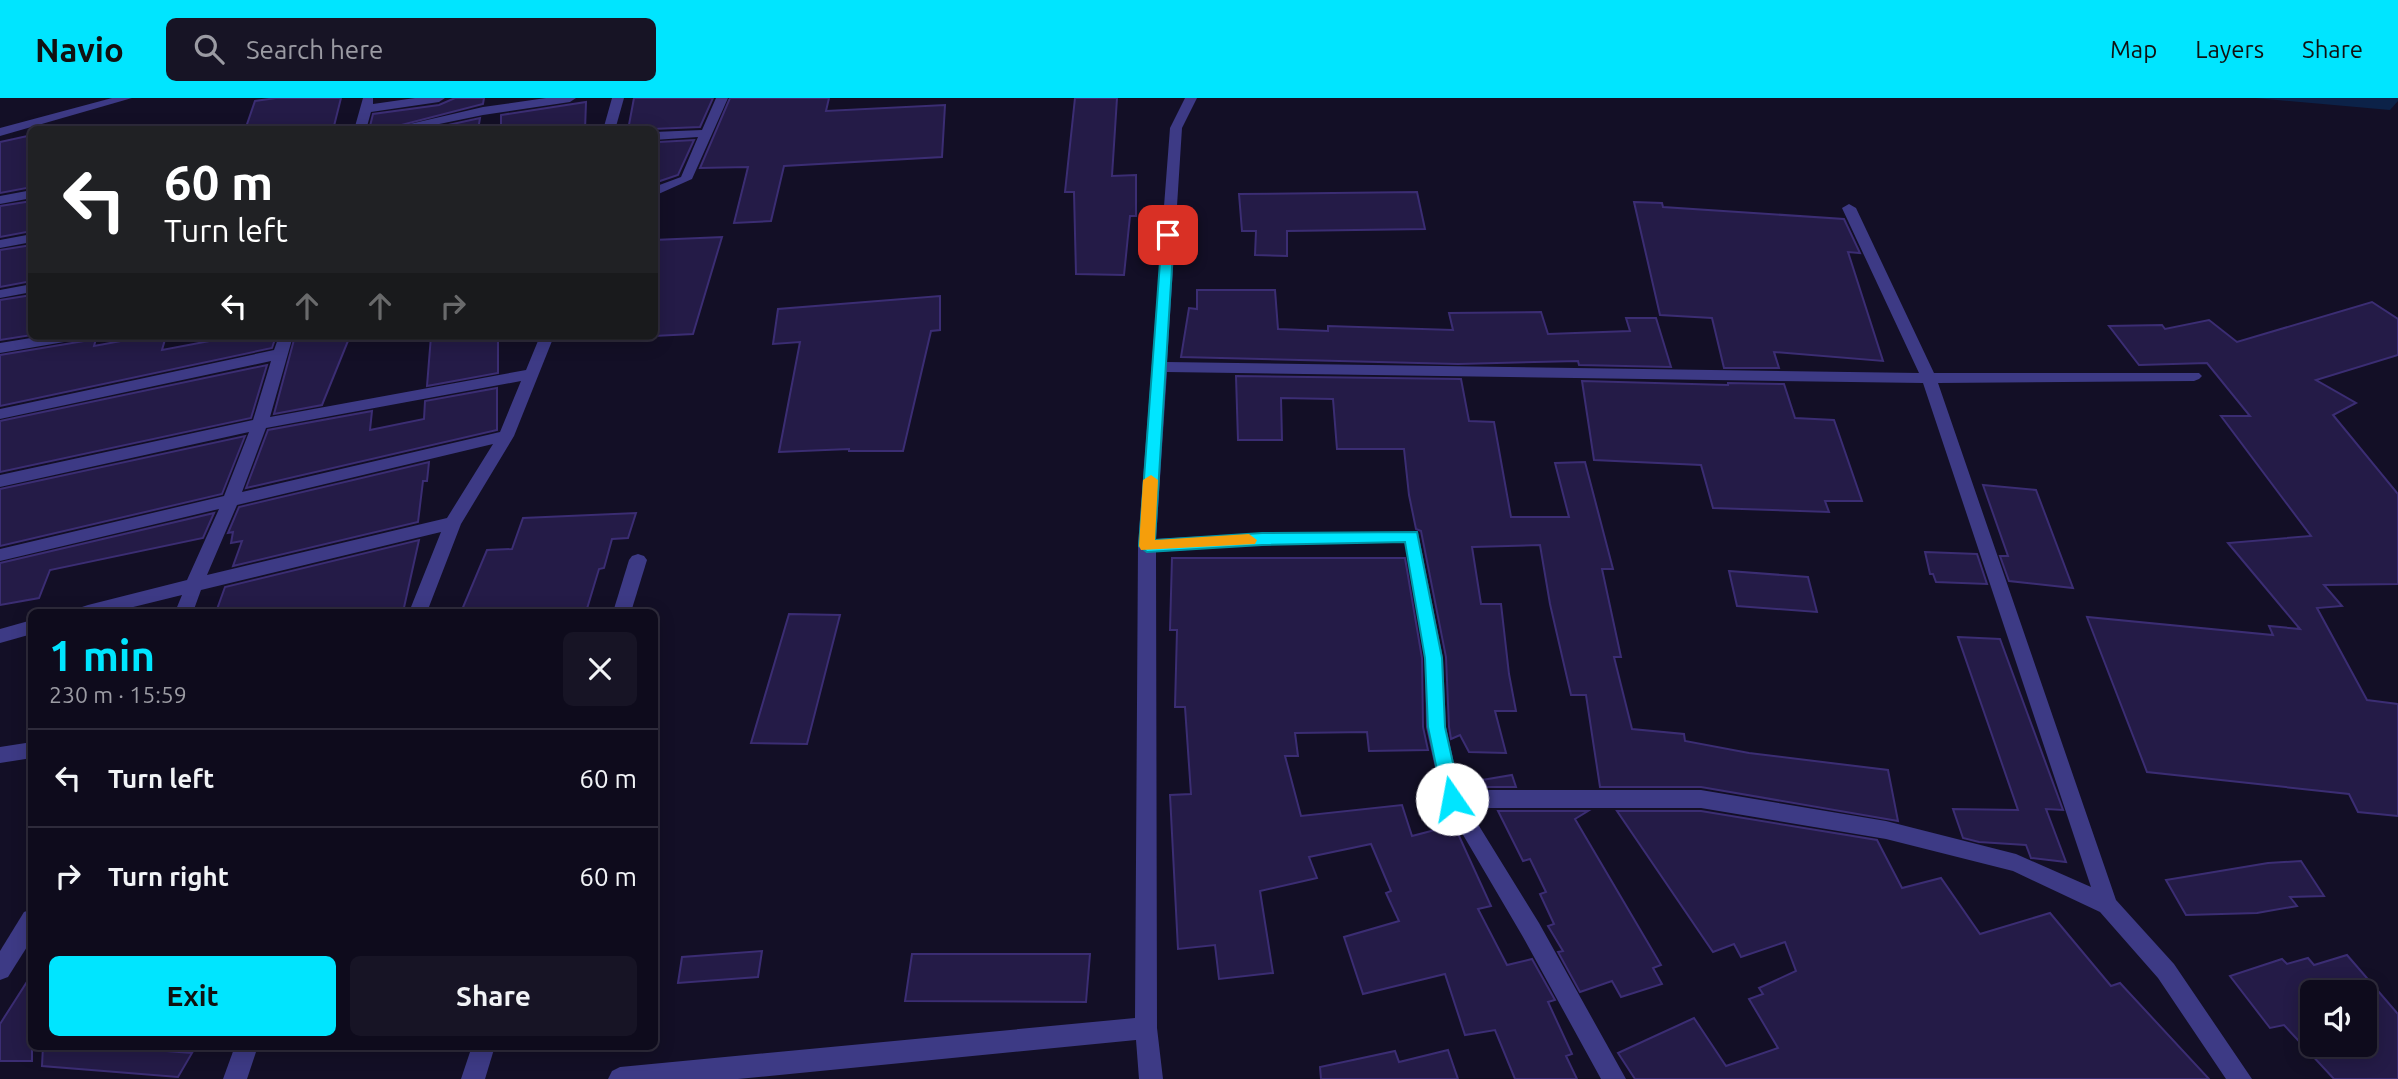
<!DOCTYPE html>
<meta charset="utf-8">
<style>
body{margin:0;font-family:Ubuntu,sans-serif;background:#171425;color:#f1f3f6;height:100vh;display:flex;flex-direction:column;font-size:26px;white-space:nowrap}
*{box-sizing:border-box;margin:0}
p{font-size:23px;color:#9b9ba3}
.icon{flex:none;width:38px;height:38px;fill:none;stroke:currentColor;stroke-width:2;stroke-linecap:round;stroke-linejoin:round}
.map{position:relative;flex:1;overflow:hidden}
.side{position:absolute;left:28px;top:511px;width:630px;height:441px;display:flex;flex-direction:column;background:#0e0b1c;border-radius:10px;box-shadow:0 4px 18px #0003,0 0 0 2px #2e2b3b}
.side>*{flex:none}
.guide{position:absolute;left:28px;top:28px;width:630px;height:214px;border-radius:10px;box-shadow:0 4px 18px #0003,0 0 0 2px #2e2b3b;background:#202124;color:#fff;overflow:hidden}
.controls{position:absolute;left:2300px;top:882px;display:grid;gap:14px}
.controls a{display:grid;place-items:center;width:77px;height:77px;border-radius:10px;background:#0e0b1c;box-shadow:0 4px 18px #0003,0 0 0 2px #2e2b3b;font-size:35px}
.pin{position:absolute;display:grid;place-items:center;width:60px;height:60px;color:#fff;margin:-30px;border-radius:14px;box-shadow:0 4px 10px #0006}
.me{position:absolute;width:77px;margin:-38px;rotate:348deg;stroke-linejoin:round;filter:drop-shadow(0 0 5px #0008)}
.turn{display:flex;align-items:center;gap:24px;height:147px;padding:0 21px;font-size:32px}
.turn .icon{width:91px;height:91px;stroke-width:2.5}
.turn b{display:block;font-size:49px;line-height:60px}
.lanes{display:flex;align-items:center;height:66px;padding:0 21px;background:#0003;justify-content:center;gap:35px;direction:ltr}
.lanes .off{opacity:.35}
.round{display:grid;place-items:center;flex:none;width:74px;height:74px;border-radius:10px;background:#171425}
.summary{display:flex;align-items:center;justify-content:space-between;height:119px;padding:0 21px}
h1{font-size:42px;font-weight:600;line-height:52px;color:#00e5ff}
.primary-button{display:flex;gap:14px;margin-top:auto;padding:14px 21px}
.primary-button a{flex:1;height:80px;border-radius:10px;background:#00e5ff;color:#111;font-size:28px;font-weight:600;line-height:80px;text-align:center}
.primary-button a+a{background:#171425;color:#f1f3f6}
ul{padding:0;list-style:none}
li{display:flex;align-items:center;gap:21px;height:98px;padding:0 21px;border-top:2px solid #2e2b3b}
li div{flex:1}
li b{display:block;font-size:26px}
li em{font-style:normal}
header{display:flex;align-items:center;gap:42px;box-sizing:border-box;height:98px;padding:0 35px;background:#00e5ff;color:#111}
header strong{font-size:33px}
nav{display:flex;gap:38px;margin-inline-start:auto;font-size:24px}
.search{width:490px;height:63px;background:#171425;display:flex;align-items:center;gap:18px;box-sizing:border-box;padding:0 24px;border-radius:10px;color:#9b9ba3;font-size:26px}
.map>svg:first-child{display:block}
.water{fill:#0c2248}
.building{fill:#241b47;stroke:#3b2d73;stroke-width:2;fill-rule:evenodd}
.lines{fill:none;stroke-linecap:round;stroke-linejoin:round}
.street{fill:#3d3a85;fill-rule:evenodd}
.route{fill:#00e5ff;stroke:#0095a6;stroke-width:2}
.slow{fill:#f59e0b}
</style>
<header>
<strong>Navio</strong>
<div class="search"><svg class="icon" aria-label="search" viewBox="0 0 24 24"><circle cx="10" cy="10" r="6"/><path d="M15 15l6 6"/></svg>Search here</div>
<nav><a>Map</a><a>Layers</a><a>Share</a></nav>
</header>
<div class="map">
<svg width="2398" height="981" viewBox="0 0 2398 981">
<rect width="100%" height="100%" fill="#130f26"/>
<polygon class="water" points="2255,0 2398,0 2398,3 2390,12"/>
<g class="building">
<polygon points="276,0 341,0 333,32 245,32 255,3"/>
<polygon points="455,0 484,0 483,6 382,32 369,32 373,16 439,7"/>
<polygon points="634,0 713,0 700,29 628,32"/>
<polygon points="730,0 829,0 826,13 945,7 942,59 784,68 771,123 734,125 748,69 700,70"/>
<polygon points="1075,0 1117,0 1112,78 1136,77 1136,118 1130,118 1124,177 1076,176 1074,94 1065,94"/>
<polygon points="586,4 585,32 501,32 501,17"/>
<polygon points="480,20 478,32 425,32"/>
<polygon points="32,37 32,89 0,95 0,44"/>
<polygon points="694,42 678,77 654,85 654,56 659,44"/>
<polygon points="1417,94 1425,131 1287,133 1287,158 1255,157 1256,133 1242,133 1239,96"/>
<polygon points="32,103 32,133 0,139 0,108"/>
<polygon points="1634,104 1662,105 1663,109 1844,121 1860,155 1848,154 1883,263 1774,254 1779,270 1724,270 1712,220 1660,217"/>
<polygon points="722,139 693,236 654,238 654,142"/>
<polygon points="32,147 32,183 0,189 0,152"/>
<polygon points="1197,192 1275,192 1278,231 1328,233 1328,228 1453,232 1449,215 1541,214 1548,236 1630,233 1626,220 1656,220 1671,269 1579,267 1578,263 1458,266 1181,259 1189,210 1197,211"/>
<polygon points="32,197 32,237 0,242 0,202"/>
<polygon points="940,198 940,232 931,233 903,353 849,353 849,351 779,354 800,244 773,246 778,211"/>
<polygon points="2372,204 2398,221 2398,257 2316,282 2356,305 2333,317 2398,396 2398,486 2324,487 2342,508 2317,510 2367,602 2398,606 2398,718 2358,714 2349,696 2147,674 2087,519 2273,537 2269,528 2300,531 2228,445 2311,438 2221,318 2250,318 2207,265 2139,267 2109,228 2162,227 2165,231 2209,222 2237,244"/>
<polygon points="148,238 166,238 162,252 236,238 276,238 272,250 0,308 0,257 96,241 94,248"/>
<polygon points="295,238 350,238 322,307 274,316"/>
<polygon points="431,238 498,238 498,275 427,288"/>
<polygon points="267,267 251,320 0,374 0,323"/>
<polygon points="1236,278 1461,281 1469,323 1494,324 1511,419 1569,419 1555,365 1585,364 1613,471 1602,471 1621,559 1614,559 1632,631 1684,636 1685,643 1749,655 1888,672 1898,723 1701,689 1600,689 1586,597 1571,597 1550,506 1540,447 1472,449 1481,506 1501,506 1509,576 1516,613 1495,613 1506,655 1469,654 1460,637 1451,641 1449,629 1446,559 1421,433 1416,431 1409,397 1404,351 1337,351 1333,301 1281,300 1282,342 1238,342"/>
<polygon points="1582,283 1728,287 1728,285 1784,286 1795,320 1834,322 1862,403 1825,403 1829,414 1713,410 1701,367 1594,362"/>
<polygon points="497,290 497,332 246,390 268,332 372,313 370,332 424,321 425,303"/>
<polygon points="245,338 222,396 0,448 0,391"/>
<polygon points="429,364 427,383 423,383 418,424 233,468 242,443 231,445 233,434 228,435 239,409"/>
<polygon points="1983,387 2036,392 2073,490 2009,483 2000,458 2008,458"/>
<polygon points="214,415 203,440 50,472 39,500 0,507 0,465"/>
<polygon points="636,415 628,440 612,441 604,470 599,471 586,514 461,514 487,452 512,451 523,420"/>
<polygon points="419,442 403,514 216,514 225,489"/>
<polygon points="1925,454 1977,456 1987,486 1936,484 1933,476 1930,476"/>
<polygon points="1172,460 1405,460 1422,560 1423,629 1428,652 1369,653 1367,634 1295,635 1298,658 1285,658 1301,718 1402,707 1412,738 1454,727 1491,808 1478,811 1507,867 1532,861 1555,902 1548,904 1572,956 1566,958 1577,981 1515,981 1495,932 1465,937 1445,876 1363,896 1344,839 1399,823 1386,795 1391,793 1371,746 1309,759 1317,780 1260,793 1273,875 1219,881 1215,847 1178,851 1170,697 1191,696 1185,609 1175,609 1177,532 1170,532"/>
<polygon points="1729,473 1808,479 1817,514 1737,508"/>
<polygon points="789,516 840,517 807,646 751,645"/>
<polygon points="1958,539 2000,541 2063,712 2046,711 2066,764 2031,760 2026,747 1979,744 1963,740 1953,711 2018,712"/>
<polygon points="1512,677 1516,689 1486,689 1482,682"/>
<polygon points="1498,713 1588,713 1575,721 1661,867 1653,870 1662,886 1621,899 1612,883 1580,894 1558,854 1563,853 1548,828 1554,826 1540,796 1546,794 1530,761 1523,763"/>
<polygon points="1617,713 1701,713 1877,742 1902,790 1941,780 1980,836 2050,815 2111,888 2120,885 2209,981 1635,981 1618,955 1694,920 1726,968 1778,950 1749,901 1763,896 1759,890 1796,873 1785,844 1741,859 1734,846 1713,854"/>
<polygon points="2301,763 2324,798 2290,799 2297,808 2257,815 2186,817 2166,782 2268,765"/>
<polygon points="762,853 758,879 678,885 682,859"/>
<polygon points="912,856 1090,856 1086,904 905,903"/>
<path d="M2347,857L2398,916V981H2334L2284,927L2270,930L2230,878L2282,861L2287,866L2308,860L2314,867ZM2312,894H2364V947H2312Z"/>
<polygon points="32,876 32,963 0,963 0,926"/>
<polygon points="43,948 154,948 151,952 192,955 178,979 42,968"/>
<polygon points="1448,952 1458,981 1321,981 1320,969 1395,953 1399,964"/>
</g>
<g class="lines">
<g class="street">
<polygon points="112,0 132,0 0,38 0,30"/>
<polygon points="363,0 373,0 373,6 415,0 445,0 439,4 371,14 366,32 354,32"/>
<polygon points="546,0 576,0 570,4 483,17 410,32 384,32 483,9"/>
<polygon points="612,0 624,0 615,32 603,32"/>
<polygon points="716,0 728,0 692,81 654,98 654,89 681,79 698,39 654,42 654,34 702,32"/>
<path d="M1185,0H1197L1182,30L1167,264L1919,275L1842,110L1849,106L1856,110L1934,275H2199L2202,278L2199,281L2194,283L1938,285L2116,802L2174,866L2252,981H2226L2158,880L2100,814L2013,773L1886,741L1701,710H1468L1539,825L1626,981H1601L1523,839L1442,701L1426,629L1425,560L1405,444L1262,447L1156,454L1157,930L1163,981H1139L1136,942L738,981H608L612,973L620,969L1135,920L1138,448L1170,30ZM1167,274L1923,285L2091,789L2016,756L1886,723L1701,692H1460L1446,629L1443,560L1418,434L1262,435L1156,441Z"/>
<polygon points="32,92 32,100 0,106 0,98"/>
<polygon points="32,136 32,144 0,150 0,142"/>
<polygon points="32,186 32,194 0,200 0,192"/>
<polygon points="43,238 77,238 70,243 0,255 0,245"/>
<path d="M279,238H293L270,319L526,272L540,238H554L514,338L461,426L427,514H409L441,434L201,492L193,514H175L182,497L113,514H79L82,509L88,507L187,482L219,411L0,463V451L224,398L249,334L0,389V377L253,322L271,263L0,321V311L274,252ZM521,283L500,334L242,394L266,330ZM493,346L447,420L207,477L237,407Z"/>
<polygon points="638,456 644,458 647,462 631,514 613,514 629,462 632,458"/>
<polygon points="32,522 32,536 0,545 0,531"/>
<polygon points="32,644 32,660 0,665 0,649"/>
<polygon points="32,811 32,841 8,879 0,882 0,853 24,814"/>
<polygon points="235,948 258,948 247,981 223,981"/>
<polygon points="472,948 495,948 485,981 461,981"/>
</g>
</g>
<polygon class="route" points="1168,133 1174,137 1155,442 1262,435 1417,434 1442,560 1445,629 1461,701 1458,706 1452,709 1445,706 1443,701 1428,629 1425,560 1405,444 1262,447 1147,454 1139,448 1162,137"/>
<polygon class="slow" points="1151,377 1158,382 1155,442 1249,436 1257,442 1255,446 1141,452 1139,448 1143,382"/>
</svg>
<div class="controls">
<a><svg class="icon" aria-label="sound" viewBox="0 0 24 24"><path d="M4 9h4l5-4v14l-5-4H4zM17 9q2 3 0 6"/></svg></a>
</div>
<div class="pin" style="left:1168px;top:137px;background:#d93025"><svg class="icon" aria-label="arrive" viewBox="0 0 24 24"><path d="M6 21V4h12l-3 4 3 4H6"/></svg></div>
<svg class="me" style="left:1452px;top:701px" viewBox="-20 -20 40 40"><circle r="19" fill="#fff"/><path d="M0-13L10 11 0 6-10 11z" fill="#00e5ff"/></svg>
<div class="guide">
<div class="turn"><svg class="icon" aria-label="left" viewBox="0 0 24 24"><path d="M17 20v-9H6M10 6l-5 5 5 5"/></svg><div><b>60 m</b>Turn left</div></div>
<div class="lanes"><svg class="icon" aria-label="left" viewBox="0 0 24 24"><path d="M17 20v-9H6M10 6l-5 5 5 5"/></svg><svg class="icon off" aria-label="ahead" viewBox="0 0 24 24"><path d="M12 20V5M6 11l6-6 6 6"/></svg><svg class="icon off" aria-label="ahead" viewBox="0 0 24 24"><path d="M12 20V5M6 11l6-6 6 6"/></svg><svg class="icon off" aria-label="right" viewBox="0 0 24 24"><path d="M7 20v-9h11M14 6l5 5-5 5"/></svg></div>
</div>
<section class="side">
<div class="summary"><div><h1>1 min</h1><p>230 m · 15:59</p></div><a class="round"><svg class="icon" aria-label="close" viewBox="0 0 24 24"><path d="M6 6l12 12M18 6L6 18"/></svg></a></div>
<ul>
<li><svg class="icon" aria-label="left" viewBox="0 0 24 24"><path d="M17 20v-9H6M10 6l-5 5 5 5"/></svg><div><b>Turn left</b></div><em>60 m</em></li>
<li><svg class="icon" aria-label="right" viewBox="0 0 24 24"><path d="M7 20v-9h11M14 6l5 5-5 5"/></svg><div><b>Turn right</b></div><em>60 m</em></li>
</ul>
<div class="primary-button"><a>Exit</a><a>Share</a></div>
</section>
</div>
